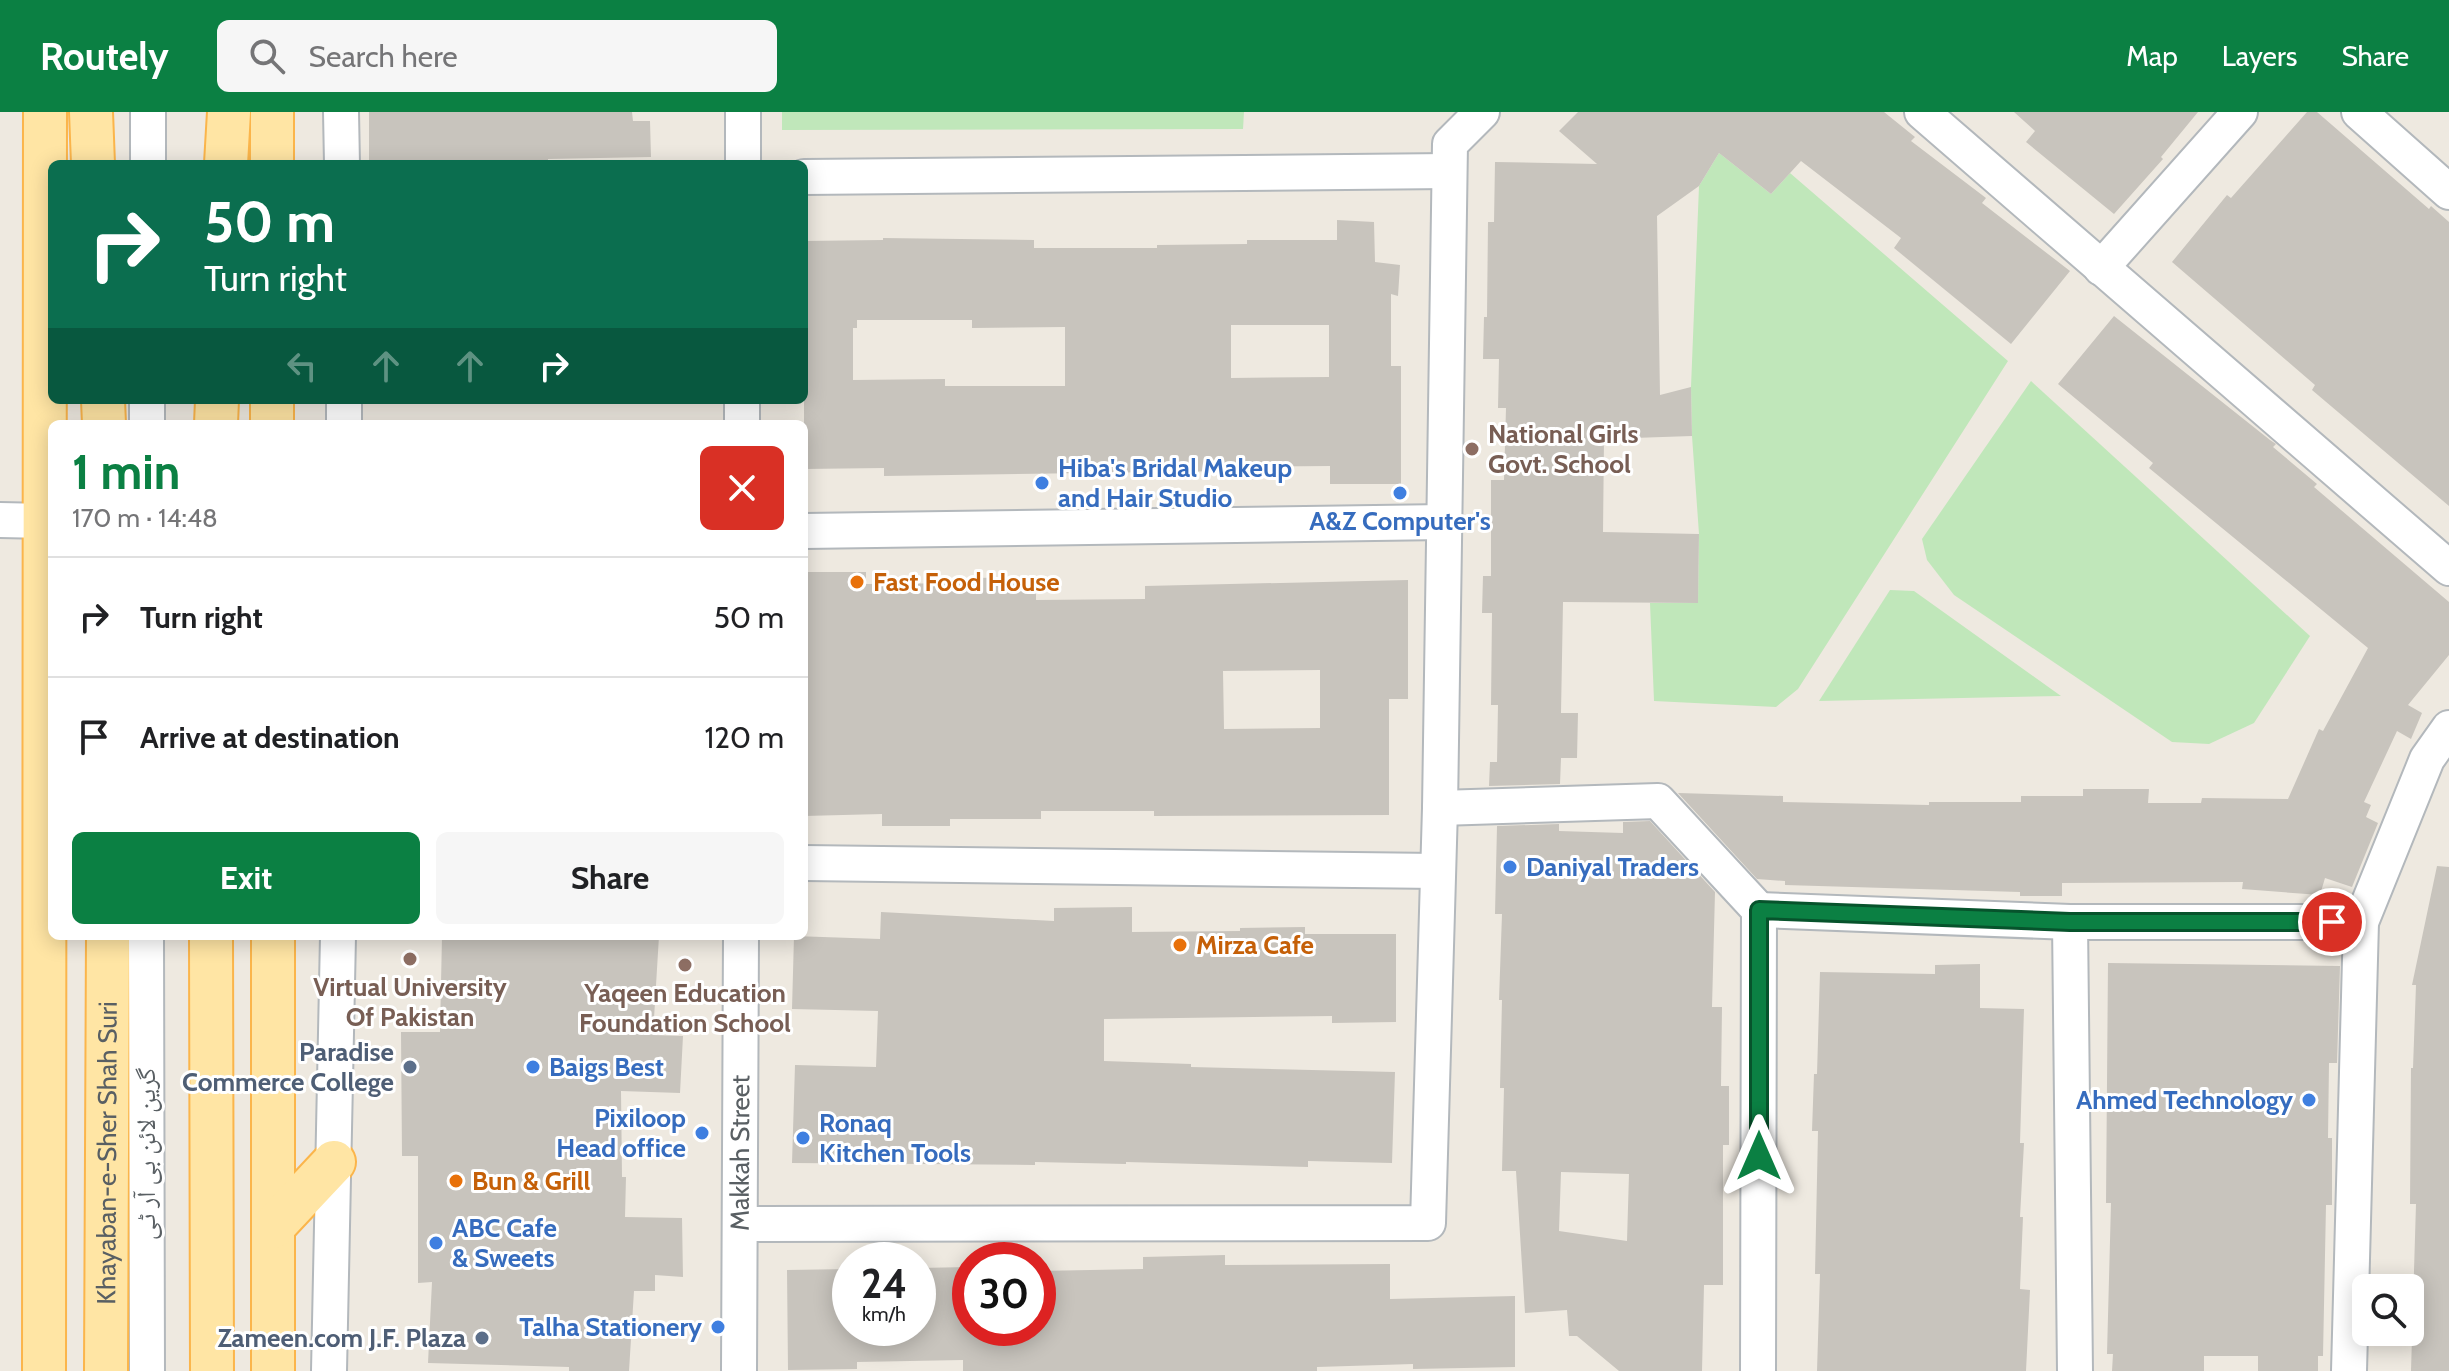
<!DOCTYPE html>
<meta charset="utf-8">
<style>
body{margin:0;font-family:Cabin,"Noto Naskh Arabic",sans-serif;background:#f6f6f6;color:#202124;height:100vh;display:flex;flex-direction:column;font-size:30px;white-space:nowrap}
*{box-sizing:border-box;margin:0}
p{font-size:26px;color:#757577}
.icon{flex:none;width:44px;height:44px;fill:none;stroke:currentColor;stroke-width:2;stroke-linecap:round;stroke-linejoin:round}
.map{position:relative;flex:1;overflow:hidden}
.drawer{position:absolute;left:48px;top:308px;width:760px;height:520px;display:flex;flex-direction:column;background:#fff;border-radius:12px;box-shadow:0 4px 20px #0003}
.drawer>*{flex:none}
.guide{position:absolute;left:48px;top:48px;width:760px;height:244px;border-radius:12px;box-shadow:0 4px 20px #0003;background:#0b6e4f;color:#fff;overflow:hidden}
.buttons{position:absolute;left:2352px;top:1162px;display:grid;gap:16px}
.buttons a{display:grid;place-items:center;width:72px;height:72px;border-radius:12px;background:#fff;box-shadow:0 4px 20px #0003;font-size:40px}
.speed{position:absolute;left:832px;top:1130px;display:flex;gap:16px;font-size:40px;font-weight:700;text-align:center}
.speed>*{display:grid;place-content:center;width:104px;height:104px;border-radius:50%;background:#fff;box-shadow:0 4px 20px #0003;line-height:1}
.speed small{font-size:20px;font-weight:400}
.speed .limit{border:12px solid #d22;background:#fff;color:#111}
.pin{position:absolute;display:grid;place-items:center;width:68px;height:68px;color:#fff;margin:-34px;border:4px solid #fff;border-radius:50%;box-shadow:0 2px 8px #0007}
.me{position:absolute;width:88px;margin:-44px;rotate:0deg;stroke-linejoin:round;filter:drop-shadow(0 0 6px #0008)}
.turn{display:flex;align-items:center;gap:28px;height:168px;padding:0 24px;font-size:36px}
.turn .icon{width:104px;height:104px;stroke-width:2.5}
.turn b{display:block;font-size:56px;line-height:68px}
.lanes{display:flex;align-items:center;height:76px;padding:0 24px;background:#0003;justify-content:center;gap:40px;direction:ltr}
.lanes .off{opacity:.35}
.round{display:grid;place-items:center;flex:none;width:84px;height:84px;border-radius:12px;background:#f6f6f6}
.headline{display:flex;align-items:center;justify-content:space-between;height:136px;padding:0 24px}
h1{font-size:48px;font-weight:800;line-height:60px;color:#0b8043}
.button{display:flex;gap:16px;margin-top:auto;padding:16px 24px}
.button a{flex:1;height:92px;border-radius:12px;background:#0b8043;color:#fff;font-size:32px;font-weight:800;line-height:92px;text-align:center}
.button a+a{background:#f6f6f6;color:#202124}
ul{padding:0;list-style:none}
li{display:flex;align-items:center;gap:24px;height:120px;padding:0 24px;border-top:2px solid #e0e0e0}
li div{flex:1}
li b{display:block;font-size:30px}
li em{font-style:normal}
header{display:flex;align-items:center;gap:48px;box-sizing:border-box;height:112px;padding:0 40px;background:#0b8043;color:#fff}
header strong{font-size:38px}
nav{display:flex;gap:44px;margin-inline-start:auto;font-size:28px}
.search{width:560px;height:72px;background:#f6f6f6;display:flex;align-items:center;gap:20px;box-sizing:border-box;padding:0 28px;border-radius:12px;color:#757577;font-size:30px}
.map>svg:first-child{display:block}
.green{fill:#c0e7ba}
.building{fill:#c8c4bd;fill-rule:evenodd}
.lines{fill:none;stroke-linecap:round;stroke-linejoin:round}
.minor-casing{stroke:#b3b8bc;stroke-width:38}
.major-casing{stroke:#fbb54b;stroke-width:46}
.minor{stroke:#fff;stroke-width:34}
.major{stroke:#ffe5a4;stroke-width:42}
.route-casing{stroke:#07532c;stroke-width:20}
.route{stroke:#0b8043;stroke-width:14}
.education-dot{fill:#8d6e63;stroke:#fff;stroke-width:3}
.shop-dot{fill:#3f7fe0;stroke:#fff;stroke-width:3}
.food-dot{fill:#e8710a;stroke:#fff;stroke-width:3}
.service-dot{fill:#5c6f8a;stroke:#fff;stroke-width:3}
.labels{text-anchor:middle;stroke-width:6;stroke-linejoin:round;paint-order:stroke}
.education-label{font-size:26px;font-weight:bold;fill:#785e54;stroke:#fff}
.shop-label{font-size:26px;font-weight:bold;fill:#366cbe;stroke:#fff;text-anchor:start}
.food-label{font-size:26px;font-weight:bold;fill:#c56008;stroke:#fff;text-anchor:start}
.service-label{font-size:26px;font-weight:bold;fill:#4e5e75;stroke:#fff;text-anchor:end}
.street-label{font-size:26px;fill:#595f63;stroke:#fff}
</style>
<header>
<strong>Routely</strong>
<div class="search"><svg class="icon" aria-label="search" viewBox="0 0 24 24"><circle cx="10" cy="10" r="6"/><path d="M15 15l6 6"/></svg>Search here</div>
<nav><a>Map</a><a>Layers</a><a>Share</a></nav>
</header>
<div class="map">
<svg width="2449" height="1259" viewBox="0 0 2449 1259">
<rect width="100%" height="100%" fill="#eee9e0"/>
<g class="green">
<polygon points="782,0 1244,0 1243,17 782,18"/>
<polygon points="1719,41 1771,82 1790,61 2008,249 1798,577 1776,595 1654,589 1650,491 1698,491 1699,422 1692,324 1691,275 1699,74"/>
<polygon points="2031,269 2310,524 2254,611 2209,632 2172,630 1954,483 1927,448 1922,427"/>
<polygon points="1890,478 1914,479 2061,584 1819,589"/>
</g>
<g class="building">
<polygon points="369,0 632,0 633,9 650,9 651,45 548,47 548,52 369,52"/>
<polygon points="1578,0 1884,0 1915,25 1911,29 1986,86 1982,91 2070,159 2011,232 1894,136 1901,126 1801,49 1771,82 1719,41 1699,74 1657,104 1660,283 1691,275 1692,324 1604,327 1603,420 1699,422 1698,491 1563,490 1561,601 1578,601 1577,646 1561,646 1560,672 1489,674 1490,650 1497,650 1498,593 1491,593 1492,501 1482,501 1483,464 1491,464 1491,368 1504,368 1506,296 1498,296 1499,247 1483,247 1484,205 1487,205 1488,110 1494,110 1495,50 1597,52 1559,19"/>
<polygon points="2014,0 2198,0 2161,45 2163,47 2114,102 2026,30 2035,19"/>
<polygon points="2307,0 2317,0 2429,97 2431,94 2449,110 2449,394 2312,278 2315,273 2172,150 2227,83 2231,86"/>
<path d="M1337,108L1374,110L1375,150L1400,153L1398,184L1391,182V254H1401V372H1330V354L1231,355V359L884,364V356L804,357V129L883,128V126L1034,128V136H1157V133L1247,132V128H1337ZM857,208H972V216L1065,215V274H945V267L853,268V216H857ZM1231,213H1329V265L1231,266Z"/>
<polygon points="2114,204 2270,328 2276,332 2273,335 2317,372 2314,375 2449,490 2449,543 2408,593 2422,601 2411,627 2397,619 2364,690 2371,693 2366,705 2378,711 2352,775 2325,766 2320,783 2242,777 2243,770 2062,771 2062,784 2020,784 2020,780 1785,773 1785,769 1757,767 1678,681 1783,684 1783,690 1878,692 1929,693 1929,690 2021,690 2021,684 2083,684 2083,677 2149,677 2148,691 2201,691 2202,686 2288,687 2319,617 2323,619 2368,536 2149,356 2153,351 2058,272"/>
<path d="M804,460H866V472L972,471V466L1036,465V488L1145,487V474L1408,468V587H1389V703L1154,704V699H1041V707H950V714H882V702L804,704ZM1320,558V616L1224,617L1223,559Z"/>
<path d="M1650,709L1715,780L1712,895H1722L1721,974H1729V1033H1723V1173H1704L1702,1259H1619L1577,1224H1569L1567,1198L1525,1201L1516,1059H1502L1504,976H1500L1502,888H1499L1502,802H1495L1497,714L1559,712V719L1623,721V710ZM1561,1060L1629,1062L1627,1129L1559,1119Z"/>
<polygon points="2437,754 2449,755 2449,1259 2411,1259 2416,1092 2410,1092 2411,956 2413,956 2416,873 2412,873"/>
<polygon points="1132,795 1132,820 1240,819 1240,816 1305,815 1305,822 1396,822 1396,910 1332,911 1332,904 1104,907 1104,949 1191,952 1191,955 1395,960 1392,1051 1308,1049 1308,1055 1126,1050 1126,1052 1035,1050 1035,1053 792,1051 795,953 876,955 878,899 792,897 794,824 880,827 881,800 1054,809 1054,796"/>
<polygon points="442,824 659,824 653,923 683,924 680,981 621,979 622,1065 626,1065 625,1105 682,1106 683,1165 655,1163 655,1179 634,1179 629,1259 569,1259 569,1255 428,1251 432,1170 418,1171 418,1044 402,1044 401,920 440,920"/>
<polygon points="2108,851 2340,854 2337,951 2329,951 2328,1026 2332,1026 2332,1093 2326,1093 2323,1244 2318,1244 2318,1259 2258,1259 2258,1244 2204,1244 2204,1259 2112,1259 2113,1242 2107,1242 2111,1091 2106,1091"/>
<polygon points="1980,852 1980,896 2024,897 2020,1031 2024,1031 2020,1105 2023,1105 2020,1177 2030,1178 2026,1259 1817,1259 1820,1162 1815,1162 1818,1019 1812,1019 1814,962 1817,962 1820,860 1935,862 1935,853"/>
<polygon points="1225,1143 1225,1153 1390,1152 1390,1187 1515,1184 1515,1255 1413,1257 1413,1252 1317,1255 1317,1259 963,1259 963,1248 857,1250 857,1257 788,1258 787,1158 850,1157 850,1216 918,1216 918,1156 970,1155 970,1216 1038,1216 1038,1159 1143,1157 1143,1145"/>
</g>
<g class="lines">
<g class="minor-casing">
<g id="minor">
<polyline points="341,0 342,52"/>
<polyline points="1922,0 2449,456"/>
<polyline points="2359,0 2449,80"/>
<polyline points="148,52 148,0"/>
<polyline points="743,52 743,0"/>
<polyline points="804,65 1449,59"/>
<polyline points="2101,156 2240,0"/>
<polyline points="344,288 344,312"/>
<polyline points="147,312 147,288"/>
<polyline points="742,312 742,288"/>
<polyline points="0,408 46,409"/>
<polyline points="804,419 1445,410"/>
<polyline points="1440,696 1658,689 1759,798 1758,1259"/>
<polyline points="804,751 1438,759"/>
<polyline points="1759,798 2070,810 2361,810"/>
<polyline points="2070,810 2075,1259"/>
<polyline points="146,824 147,1259"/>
<polyline points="740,1112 1428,1111 1440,696 1450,32 1482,0"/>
<polyline points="329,1259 338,824"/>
<path id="s1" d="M739,1259L741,824"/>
<polyline points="2349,1259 2361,810 2427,647 2449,616"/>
</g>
</g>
<g class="major-casing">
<g id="major">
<polyline points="91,0 93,52"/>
<polyline points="272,0 272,52"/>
<polyline points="226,52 229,0"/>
<polyline points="103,288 104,312"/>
<polyline points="272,288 272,312"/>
<polyline points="216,312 217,288"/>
<polyline points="211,824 212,1259"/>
<polyline points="273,824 273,1259"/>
<polyline points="273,1115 334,1050"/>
<polyline points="44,1259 45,0"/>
<path id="s2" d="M106,1259L108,824"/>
</g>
</g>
<use href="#minor" class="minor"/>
<use href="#major" class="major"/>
</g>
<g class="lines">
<g class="route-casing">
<polyline id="route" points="1759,1044 1759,798 2070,810 2332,810"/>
</g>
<use href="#route" class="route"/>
</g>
<g class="education-dot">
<circle cx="1472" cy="337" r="8"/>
<circle cx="410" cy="847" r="8"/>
<circle cx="685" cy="853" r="8"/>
</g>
<g class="shop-dot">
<circle cx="1042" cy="371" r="8"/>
<circle cx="1400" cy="381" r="8"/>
<circle cx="1510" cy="755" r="8"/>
<circle cx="533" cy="955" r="8"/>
<circle cx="2309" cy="988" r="8"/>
<circle cx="702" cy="1021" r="8"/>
<circle cx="803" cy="1026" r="8"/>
<circle cx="436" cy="1131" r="8"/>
<circle cx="718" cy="1215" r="8"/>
</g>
<g class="food-dot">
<circle cx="857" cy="470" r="8"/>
<circle cx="1180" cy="833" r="8"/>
<circle cx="456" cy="1069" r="8"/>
</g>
<g class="service-dot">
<circle cx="410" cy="955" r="8"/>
<circle cx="482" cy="1226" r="8"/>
</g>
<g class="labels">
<g class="education-label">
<text x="1488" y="331" text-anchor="start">National Girls<tspan x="1488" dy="30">Govt. School</tspan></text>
<text x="410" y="884">Virtual University<tspan x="410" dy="30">Of Pakistan</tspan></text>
<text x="685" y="890">Yaqeen Education<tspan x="685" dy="30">Foundation School</tspan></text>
</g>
<g class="shop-label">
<text x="1058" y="365">Hiba's Bridal Makeup<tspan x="1058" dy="30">and Hair Studio</tspan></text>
<text x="1400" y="418" text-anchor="middle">A&amp;Z Computer's</text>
<text x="1526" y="764">Daniyal Traders</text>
<text x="549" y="964">Baigs Best</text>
<text x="2293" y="997" text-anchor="end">Ahmed Technology</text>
<text x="686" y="1015" text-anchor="end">Pixiloop<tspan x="686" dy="30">Head office</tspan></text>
<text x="819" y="1020">Ronaq<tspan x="819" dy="30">Kitchen Tools</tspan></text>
<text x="452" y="1125">ABC Cafe<tspan x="452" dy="30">&amp; Sweets</tspan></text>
<text x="702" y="1224" text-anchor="end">Talha Stationery</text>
</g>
<g class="food-label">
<text x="873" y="479">Fast Food House</text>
<text x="1196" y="842">Mirza Cafe</text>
<text x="472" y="1078">Bun &amp; Grill</text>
</g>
<g class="service-label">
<text x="394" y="949">Paradise<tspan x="394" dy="30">Commerce College</tspan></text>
<text x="466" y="1235">Zameen.com J.F. Plaza</text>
</g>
<g class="street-label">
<text dy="9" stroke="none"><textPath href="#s1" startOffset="218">Makkah Street</textPath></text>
<text dy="9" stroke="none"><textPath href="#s2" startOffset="218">Khayaban-e-Sher Shah Suri</textPath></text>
<text transform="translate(146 1042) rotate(-90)" y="9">گرین لائن بی آر ٹی</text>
</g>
</g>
</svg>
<div class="buttons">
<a><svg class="icon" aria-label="search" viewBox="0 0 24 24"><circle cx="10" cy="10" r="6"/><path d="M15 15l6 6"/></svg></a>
</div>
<div class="speed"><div>24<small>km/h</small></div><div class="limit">30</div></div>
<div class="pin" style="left:2332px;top:810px;background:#d93025"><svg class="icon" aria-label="arrive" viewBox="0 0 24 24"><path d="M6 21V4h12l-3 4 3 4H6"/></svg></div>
<svg class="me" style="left:1759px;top:1044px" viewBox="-20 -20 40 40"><path d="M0-17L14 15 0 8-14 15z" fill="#0b8043" stroke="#fff" stroke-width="4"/></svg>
<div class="guide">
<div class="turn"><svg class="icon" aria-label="right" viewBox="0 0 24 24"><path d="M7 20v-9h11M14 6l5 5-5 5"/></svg><div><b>50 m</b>Turn right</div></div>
<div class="lanes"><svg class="icon off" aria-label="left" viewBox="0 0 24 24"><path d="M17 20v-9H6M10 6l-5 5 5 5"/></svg><svg class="icon off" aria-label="ahead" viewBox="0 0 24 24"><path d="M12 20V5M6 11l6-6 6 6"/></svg><svg class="icon off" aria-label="ahead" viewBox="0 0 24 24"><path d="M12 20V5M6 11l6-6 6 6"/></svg><svg class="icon" aria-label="right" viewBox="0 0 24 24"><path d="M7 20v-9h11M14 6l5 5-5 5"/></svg></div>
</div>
<section class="drawer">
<div class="headline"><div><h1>1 min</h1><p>170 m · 14:48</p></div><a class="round" style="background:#d93025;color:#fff"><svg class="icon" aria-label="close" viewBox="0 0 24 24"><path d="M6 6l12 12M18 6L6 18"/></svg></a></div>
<ul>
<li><svg class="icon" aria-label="right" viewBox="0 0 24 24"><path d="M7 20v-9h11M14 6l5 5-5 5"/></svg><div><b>Turn right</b></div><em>50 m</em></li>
<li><svg class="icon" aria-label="arrive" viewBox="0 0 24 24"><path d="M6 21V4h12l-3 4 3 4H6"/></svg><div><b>Arrive at destination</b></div><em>120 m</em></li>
</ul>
<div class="button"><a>Exit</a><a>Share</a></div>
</section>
</div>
